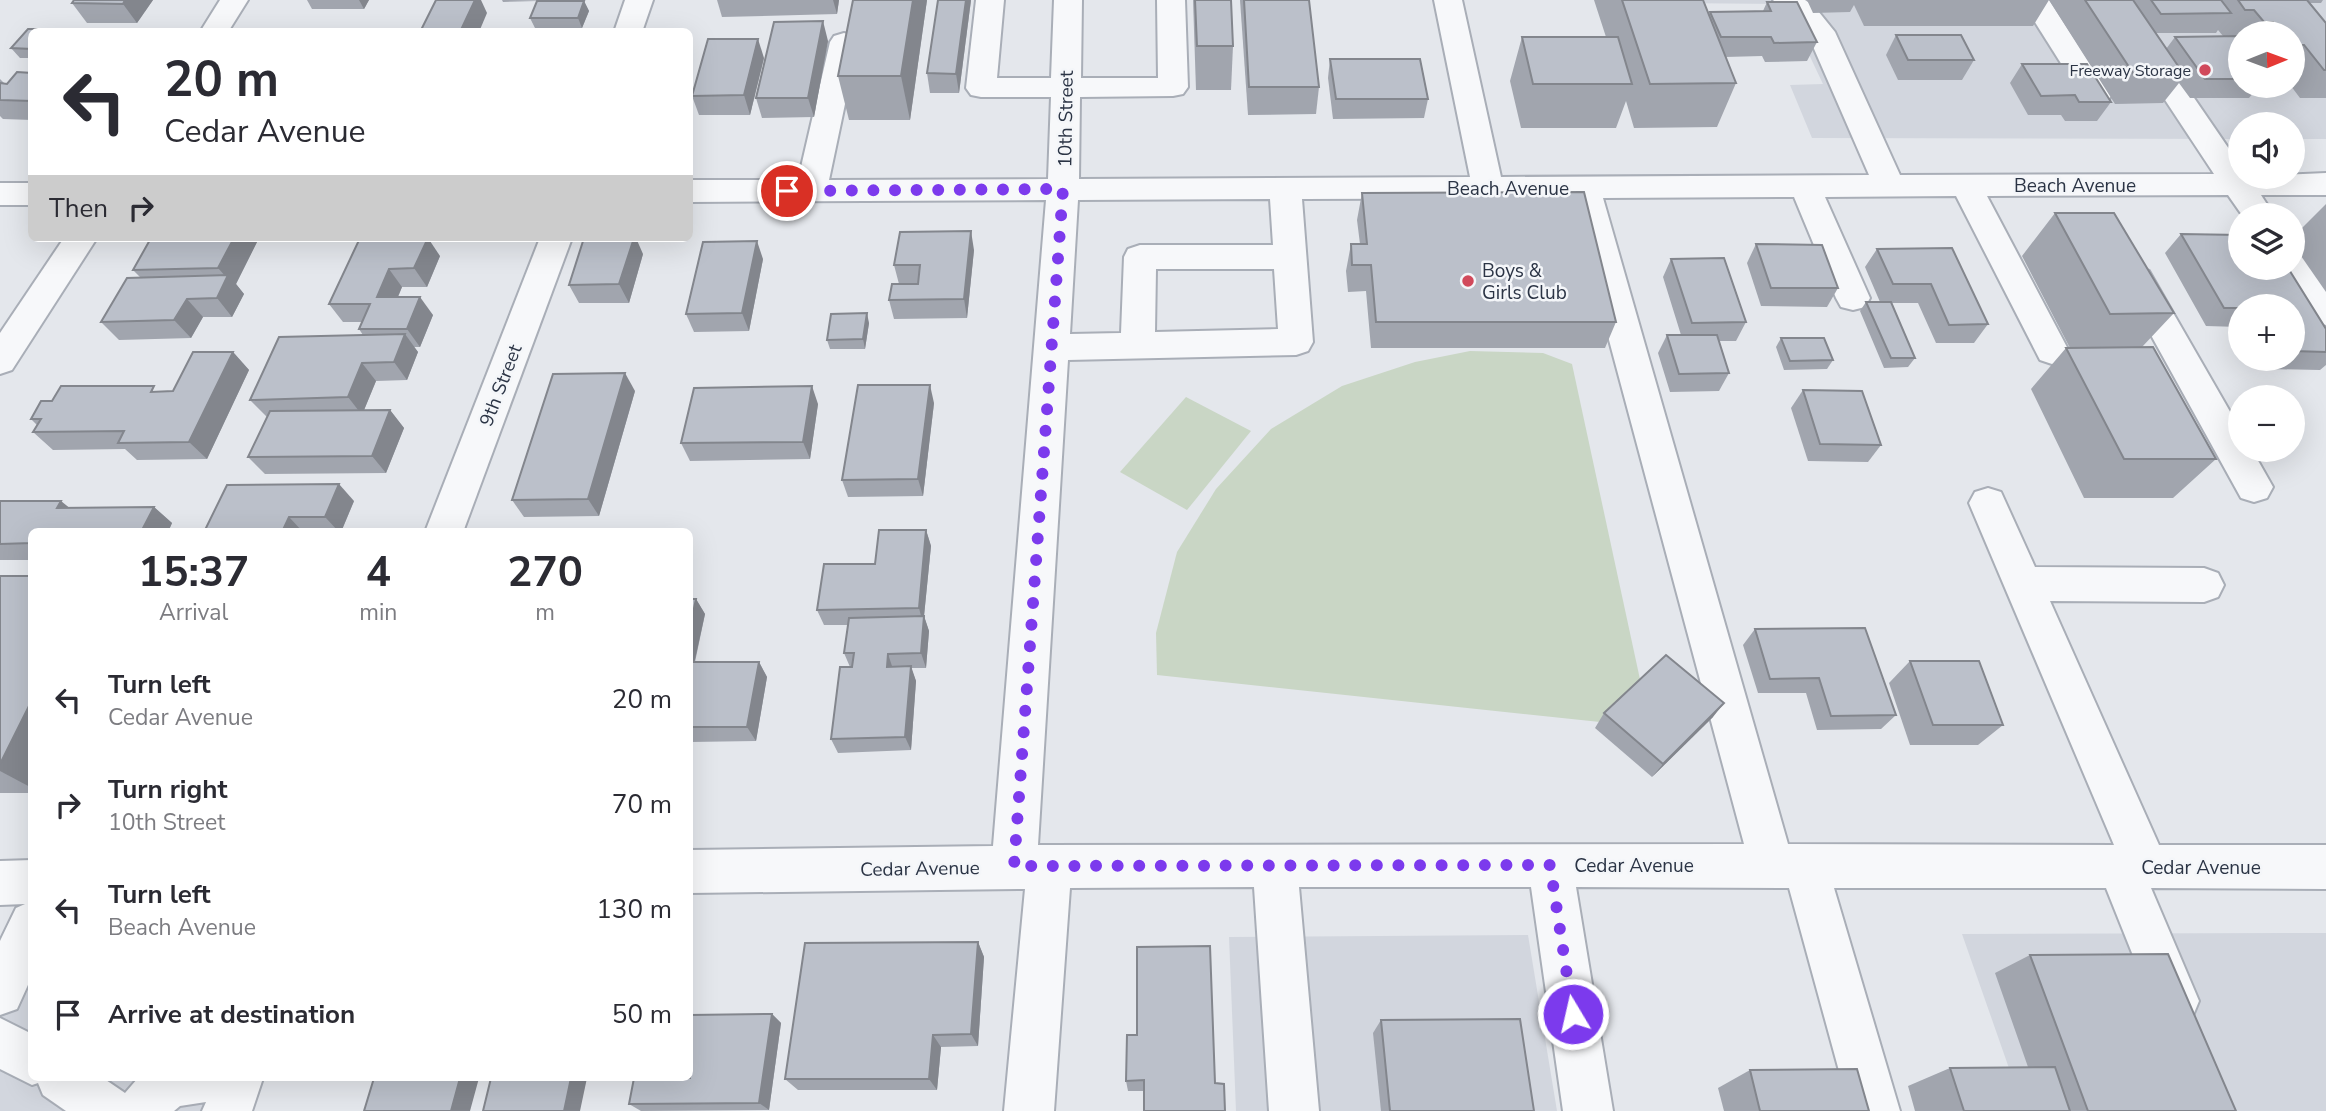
<!DOCTYPE html>
<meta charset="utf-8">
<style>
body{margin:0;font-family:"Nunito Sans",sans-serif;background:#f7f7f7;color:#2b2b33;height:100vh;display:flex;flex-direction:column;font-size:26px;white-space:nowrap}
*{box-sizing:border-box;margin:0}
p{font-size:23px;color:#7c7c81}
.icon{flex:none;width:38px;height:38px;fill:none;stroke:currentColor;stroke-width:2;stroke-linecap:round;stroke-linejoin:round}
.map{position:relative;flex:1;overflow:hidden}
.sheet{position:absolute;left:28px;top:528px;width:665px;height:553px;display:flex;flex-direction:column;background:#fff;border-radius:10px;box-shadow:0 7px 28px #0002}
.sheet>*{flex:none}
.top-card{position:absolute;left:28px;top:28px;width:665px;height:214px;border-radius:10px;box-shadow:0 7px 28px #0002;background:#fff;color:#2b2b33;overflow:hidden}
.needle{width:46px;rotate:89deg}
.tools{position:absolute;left:2228px;top:21px;display:grid;gap:14px}
.tools a{display:grid;place-items:center;width:77px;height:77px;border-radius:50%;background:#fff;box-shadow:0 7px 28px #0002;font-size:35px}
.pin{position:absolute;display:grid;place-items:center;width:60px;height:60px;color:#fff;margin:-30px;border:4px solid #fff;border-radius:50%;box-shadow:0 2px 7px #0007}
.me{position:absolute;width:77px;margin:-38px;rotate:351deg;stroke-linejoin:round;filter:drop-shadow(0 0 5px #0008)}
.turn{display:flex;align-items:center;gap:24px;height:147px;padding:0 21px;font-size:32px}
.turn .icon{width:91px;height:91px;stroke-width:2.5}
.turn b{display:block;font-size:49px;line-height:60px}
.then{display:flex;align-items:center;height:66px;padding:0 21px;background:#0003;gap:14px;font-size:26px}
.eta{display:flex;justify-content:space-evenly;align-items:center;height:119px;text-align:center}
.eta b{font-size:42px;font-weight:700;line-height:49px}
ul{padding:0;list-style:none}
li{display:flex;align-items:center;gap:21px;height:105px;padding:0 21px}
li div{flex:1}
li b{display:block;font-size:26px}
li em{font-style:normal}
.map>svg:first-child{display:block}
.built{fill:#d2d6de;fill-rule:evenodd}
.green{fill:#c9d6c5}
.lines{fill:none;stroke-linecap:round;stroke-linejoin:round}
.minor-casing{stroke:#a9aeb7;stroke-width:4}
.minor{fill:#f7f8fa;fill-rule:evenodd}
.wall{fill:#a1a5ae;fill-rule:evenodd}
.shaded-wall{fill:#83868d}
.building{fill:#bbc0ca;stroke:#83868d;stroke-width:2}
.route{stroke:#7c3aed;stroke-width:12;stroke-dasharray:0 21.6}
.poi-dot{fill:#d1495b;stroke:#f4f6f9;stroke-width:2.5}
.labels{text-anchor:middle;stroke-width:5;stroke-linejoin:round;paint-order:stroke}
.far-poi-label{font-size:16px;fill:#2b3445;stroke:#f4f6f9;text-anchor:end}
.street-label{font-size:19px;fill:#2b3445;stroke:#f4f6f9}
.poi-label{font-size:19px;fill:#2b3445;stroke:#f4f6f9;text-anchor:start}
</style>
<div class="map">
<svg width="2326" height="1111" viewBox="0 0 2326 1111">
<rect width="100%" height="100%" fill="#e4e7ec"/>
<g class="built">
<path d="M1671,0H2326V139H2293L2292,124H2240V139L1812,138L1790,85L1823,84L1785,4L1672,3ZM2240,33H2292V86H2240Z"/>
<polygon points="2326,933 2326,1111 2024,1111 1962,934"/>
<polygon points="1528,935 1557,1111 1236,1111 1229,937"/>
<polygon points="0,952 31,953 32,1078 221,1078 209,1111 0,1111"/>
</g>
<g class="green">
<polygon points="1470,351 1543,353 1572,364 1641,684 1600,722 1157,675 1156,633 1177,552 1216,489 1271,429 1342,386 1415,362"/>
<polygon points="1186,397 1251,431 1187,510 1120,472"/>
</g>
<g class="lines">
<g class="minor-casing">
<g id="minor">
<polygon points="220,0 248,0 228,32 200,32"/>
<polygon points="625,0 653,0 642,32 614,32"/>
<path d="M976,0H1004L997,78H1051L1054,0H1082L1081,78H1158L1157,0H1185L1188,87L1183,94L1173,96L1080,97L1079,179L1470,177L1434,0H1462L1501,177L1869,175L1808,35L1773,0H1805L1814,6L1835,32L1900,175L2214,174L2099,0H2127L2240,165V177L2326,173V195H2261L2274,215H2242L2228,195L1987,196L2069,351L2064,360L2052,364L2040,360L1956,196L1825,197L1870,298L1865,307L1853,310L1841,307L1836,298L1794,197L1603,198L1788,844L2114,845L1969,503L1975,492L1988,488L2001,492L2035,567L2204,568L2218,573L2224,585L2218,597L2204,602L2050,601L2159,845H2326V889L2151,888L2199,1001L2192,1018L2175,1025L2158,1018L2106,888H1834L1900,1111H1850L1789,888L1576,887L1613,1111H1563L1531,887H1299L1319,1111H1269L1254,887L1070,888L1054,1111H1004L1025,889L690,893V850L993,846L1046,200L690,202V180H798L830,42L834,36L844,33L854,36L858,42L829,180L1048,179L1051,97H981L971,95L966,88ZM1571,198L1744,844L1038,845L1068,360L1296,355L1308,351L1313,342L1302,199ZM1270,199L1273,245H1140L1128,249L1124,257L1121,333L1070,334L1078,200ZM1156,269H1274L1278,329L1155,332Z"/>
<polygon points="2021,0 2049,0 2111,96 2106,103 2096,106 2086,103"/>
<rect x="0" y="183" width="32" height="22"/>
<polygon points="64,238 97,238 12,370 0,374 0,333"/>
<polygon points="540,238 572,238 463,532 425,532"/>
<polygon points="2292,253 2304,257 2326,288 2326,325 2314,322 2277,268 2292,268"/>
<polygon points="2137,267 2149,271 2240,429 2240,450 2252,450 2273,487 2267,498 2254,502 2241,498 2120,279 2125,271"/>
<polygon points="32,860 32,976 17,1009 0,1015 0,941 16,908 25,904 0,905 0,861"/>
<polygon points="0,1018 32,1034 32,1078 103,1078 125,1093 138,1078 263,1078 252,1111 202,1111 206,1102 180,1106 174,1111 66,1111 43,1095 38,1083 32,1085 0,1069"/>
</g>
</g>
<use href="#minor" class="minor"/>
</g>
<g class="wall">
<polygon points="74,0 153,0 137,23 87,23 72,3"/>
<polygon points="307,0 369,0 364,9 312,9"/>
<polygon points="502,0 584,1 589,11 582,28 535,28 530,18 537,1 503,2"/>
<polygon points="717,0 839,0 837,14 722,17"/>
<polygon points="927,0 910,120 849,120 838,76"/>
<polygon points="971,0 959,93 930,93 927,73"/>
<polygon points="1193,0 1231,0 1233,46 1231,90 1196,90"/>
<polygon points="1240,0 1309,0 1319,87 1316,114 1248,115"/>
<polygon points="1594,0 1703,0 1709,14 1710,12 1763,11 1767,2 1817,42 1807,61 1765,62 1762,56 1725,57 1736,83 1717,127 1634,128 1626,101 1616,128 1521,128 1510,81 1522,37 1606,37"/>
<path d="M1807,0H2323L2321,3H2310L2326,23V98H2300L2291,86H2292V33H2240V86H2259L2249,98H2190L2179,83L2163,103L2115,104L2049,0L2033,26H1864L1854,5L1850,12L1813,13ZM2218,30L2223,36L2175,37L2166,49L2156,33H2216Z"/>
<polygon points="28,29 54,29 56,32 32,32 32,58 20,58 11,48"/>
<polygon points="1896,35 1974,60 1962,80 1898,80 1886,55"/>
<polygon points="828,41 814,117 762,118 756,98"/>
<polygon points="764,58 750,115 699,115 692,96"/>
<polygon points="1330,59 1428,99 1424,118 1333,119 1328,78"/>
<polygon points="2022,64 2111,102 2097,121 2065,121 2061,115 2028,115 2010,83"/>
<polygon points="32,73 32,120 3,119 0,116 0,79 4,83 7,84"/>
<polygon points="1362,193 1616,322 1605,348 1371,348 1366,291 1348,292 1346,271 1351,244 1360,244 1357,220"/>
<polygon points="2326,204 2326,292 2292,243 2292,238"/>
<polygon points="2055,213 2174,313 2142,347 2216,459 2173,498 2084,498 2031,389 2066,348 2070,348 2022,256"/>
<polygon points="2181,234 2240,235 2240,268 2288,268 2326,329 2326,365 2320,370 2267,369 2260,359 2292,359 2292,306 2240,306 2240,327 2206,326 2165,253"/>
<polygon points="259,238 236,284 244,294 232,317 203,317 191,338 119,340 101,322 140,277 133,270"/>
<polygon points="360,238 440,256 427,287 402,287 398,297 433,315 420,347 414,347 418,352 407,380 376,381 364,410 390,410 404,428 386,473 265,474 248,457 267,417 250,400 363,335 359,329 362,322 343,322 329,304"/>
<polygon points="1756,244 1838,288 1827,307 1761,306 1747,263"/>
<polygon points="1952,248 1988,324 1974,343 1936,343 1918,303 1891,303 1915,358 1908,367 1884,368 1860,311 1866,302 1880,302 1865,267 1877,249"/>
<polygon points="974,250 967,318 894,319 889,300 899,284 894,265"/>
<polygon points="643,254 629,303 579,303 569,285"/>
<polygon points="763,259 749,331 694,332 686,314"/>
<polygon points="1671,259 1746,322 1736,341 1719,341 1729,373 1719,391 1670,392 1658,353 1667,335 1681,335 1663,277"/>
<polygon points="869,323 865,349 830,349 827,340"/>
<polygon points="1781,338 1833,360 1827,369 1784,370 1776,347"/>
<polygon points="233,352 249,370 207,459 137,460 125,449 53,450 33,432 37,425 31,419 52,401 159,392 173,391"/>
<polygon points="1803,390 1881,445 1868,462 1808,461 1791,408"/>
<polygon points="635,391 599,516 524,517 512,500"/>
<polygon points="934,403 923,496 848,497 842,480"/>
<polygon points="818,404 810,459 690,461 681,443"/>
<polygon points="0,501 70,508 154,507 172,523 168,532 32,532 32,560 0,560"/>
<polygon points="354,501 341,532 204,532"/>
<polygon points="926,530 931,546 924,616 929,631 926,668 911,668 916,681 911,750 838,753 831,739 850,667 844,653 848,625 824,625 817,610 875,564"/>
<rect x="0" y="576" width="32" height="217"/>
<polygon points="690,599 696,599 705,614 695,662 759,662 767,677 756,741 690,742"/>
<polygon points="1755,629 1896,715 1881,729 1817,730 1806,693 1758,693 1743,645"/>
<polygon points="1910,661 2003,725 1978,745 1910,745 1889,683"/>
<polygon points="1604,713 1713,717 1652,777 1595,728"/>
<polygon points="978,942 984,957 978,1046 941,1047 937,1090 798,1090 785,1079"/>
<polygon points="2030,955 2236,1111 1915,1111 1908,1086 1950,1068 2028,1067 1995,973"/>
<polygon points="772,1014 781,1023 769,1110 641,1111 629,1104"/>
<polygon points="1381,1020 1534,1111 1381,1111 1373,1033"/>
<polygon points="1127,1035 1215,1083 1144,1091 1128,1091 1126,1081"/>
<polygon points="1750,1070 1869,1111 1724,1111 1718,1088"/>
</g>
<g class="shaded-wall">
<polygon points="125,0 153,0 137,23 123,4"/>
<polygon points="359,0 369,0 364,9"/>
<polygon points="475,0 481,0 487,13 479,32 460,32"/>
<polygon points="833,0 839,0 837,14"/>
<polygon points="913,0 927,0 910,120 901,76"/>
<polygon points="966,0 971,0 959,93 956,74"/>
<polygon points="584,1 589,11 582,28 578,18"/>
<polygon points="823,21 828,41 814,117 808,98"/>
<polygon points="758,39 764,58 750,115 744,95"/>
<polygon points="971,231 974,250 967,318 964,299"/>
<polygon points="234,238 259,238 236,284 244,294 232,317 217,298 227,278 218,268"/>
<polygon points="428,238 440,256 427,287 414,268"/>
<polygon points="634,238 636,238 643,254 629,303 619,284"/>
<polygon points="757,241 763,259 749,331 742,313"/>
<polygon points="389,269 402,287 390,315 377,297"/>
<polygon points="420,297 433,315 420,347 407,329"/>
<polygon points="187,299 203,317 191,338 174,320"/>
<polygon points="867,313 869,323 865,349 863,339"/>
<polygon points="405,334 418,352 407,380 394,362"/>
<polygon points="233,352 249,370 207,459 189,442"/>
<polygon points="362,363 376,381 362,415 348,397"/>
<polygon points="625,373 635,391 599,516 588,499"/>
<polygon points="930,385 934,403 923,496 918,479"/>
<polygon points="812,386 818,404 810,459 803,442"/>
<polygon points="390,410 404,428 386,473 372,456"/>
<polygon points="339,484 354,501 341,532 339,532 325,517"/>
<polygon points="61,501 82,518 57,508"/>
<polygon points="154,507 172,523 168,532 141,532"/>
<polygon points="289,517 303,532 282,532"/>
<polygon points="926,530 931,546 924,616 929,631 926,668 921,653 923,624 919,608"/>
<polygon points="696,599 705,614 692,673 690,669 690,627"/>
<polygon points="888,654 893,669 887,667"/>
<polygon points="759,662 767,677 756,741 747,727"/>
<polygon points="911,666 916,681 911,750 905,737"/>
<polygon points="32,700 32,788 0,771 0,764"/>
<polygon points="1724,703 1713,717 1652,777 1663,764"/>
<polygon points="978,942 984,957 978,1046 971,1034"/>
<polygon points="772,1014 781,1023 769,1110 759,1103"/>
<polygon points="933,1035 941,1047 937,1090 929,1079"/>
<polygon points="460,1078 479,1078 470,1111 451,1111"/>
<polygon points="571,1078 587,1078 580,1111 564,1111"/>
</g>
<g class="building">
<polygon points="74,0 125,0 123,4 72,3"/>
<polygon points="436,0 475,0 460,32 420,32"/>
<polygon points="853,0 913,0 901,76 838,76"/>
<polygon points="938,0 966,0 956,74 927,73"/>
<polygon points="1195,0 1231,0 1233,46 1197,46"/>
<polygon points="1244,0 1309,0 1319,87 1249,87"/>
<polygon points="1622,0 1703,0 1736,83 1650,84"/>
<polygon points="2085,0 2133,0 2185,76 2135,76"/>
<polygon points="2151,0 2221,0 2231,13 2161,14"/>
<polygon points="2238,0 2307,0 2326,23 2326,70 2324,70 2304,45 2292,45 2292,33 2282,33 2273,22 2264,22 2254,10 2245,10"/>
<polygon points="537,1 584,1 578,18 530,18"/>
<polygon points="1767,2 1797,2 1817,42 1774,43 1771,37 1721,37 1710,12 1771,11"/>
<polygon points="823,21 808,98 756,98 774,22"/>
<polygon points="28,29 54,29 52,32 32,32 32,49 11,48"/>
<polygon points="1896,35 1961,35 1974,60 1908,60"/>
<polygon points="2240,36 2240,79 2205,79 2175,37"/>
<polygon points="1522,37 1618,37 1632,84 1533,84"/>
<polygon points="708,39 758,39 744,95 692,96"/>
<polygon points="1330,59 1420,59 1428,99 1336,99"/>
<polygon points="2022,64 2087,64 2111,102 2079,102 2075,95 2041,96"/>
<polygon points="17,72 32,73 32,101 0,100 0,83 7,84"/>
<polygon points="1584,192 1616,322 1376,322 1371,265 1352,265 1351,244 1367,244 1362,193"/>
<polygon points="2055,213 2114,213 2174,313 2110,314"/>
<polygon points="971,231 964,299 889,300 892,284 918,284 920,265 894,265 900,232"/>
<polygon points="2181,234 2240,235 2240,268 2288,268 2326,329 2326,352 2292,351 2292,306 2240,306 2240,308 2224,308"/>
<polygon points="151,238 234,238 218,268 133,270"/>
<polygon points="360,238 428,238 414,268 389,269 377,297 420,297 407,329 359,329 370,304 329,304"/>
<polygon points="584,238 634,238 619,284 569,285"/>
<polygon points="757,241 742,313 686,314 703,242"/>
<polygon points="1756,244 1822,245 1838,288 1771,288"/>
<polygon points="1952,248 1988,324 1949,325 1931,284 1893,284 1877,249"/>
<polygon points="1724,258 1746,322 1692,323 1671,259"/>
<polygon points="228,275 217,298 187,299 174,320 101,322 127,278"/>
<polygon points="1866,302 1891,302 1915,358 1891,358"/>
<polygon points="867,313 863,339 827,340 831,314"/>
<polygon points="405,334 394,362 362,363 348,397 250,400 279,337"/>
<polygon points="1667,335 1717,335 1729,373 1679,374"/>
<polygon points="1781,338 1824,338 1833,360 1790,361"/>
<polygon points="2153,347 2216,459 2124,459 2066,348"/>
<polygon points="193,352 233,352 189,442 118,443 124,431 33,432 41,419 31,419 41,401 52,401 61,386 154,386 151,392 173,391"/>
<polygon points="625,373 588,499 512,500 553,374"/>
<polygon points="858,385 930,385 918,479 842,480"/>
<polygon points="812,386 803,442 681,443 694,388"/>
<polygon points="1803,390 1862,391 1881,445 1820,444"/>
<polygon points="390,410 372,456 248,457 270,411"/>
<polygon points="339,484 325,517 289,517 282,532 204,532 227,485"/>
<polygon points="0,501 61,501 57,508 154,507 141,532 32,532 32,543 0,544"/>
<polygon points="879,530 926,530 919,608 817,610 824,564 875,564"/>
<polygon points="675,531 675,532 618,532"/>
<polygon points="0,576 32,576 32,700 0,764"/>
<polygon points="690,599 696,599 690,627"/>
<polygon points="924,616 921,653 888,654 887,667 911,666 905,737 831,739 840,667 852,667 854,653 844,653 849,618"/>
<polygon points="1865,628 1896,715 1831,716 1819,678 1770,679 1755,629"/>
<polygon points="1666,655 1724,703 1663,764 1604,713"/>
<polygon points="1910,661 1979,661 2003,725 1933,725"/>
<polygon points="690,662 759,662 747,727 690,727"/>
<polygon points="978,942 971,1034 933,1035 929,1079 785,1079 805,943"/>
<polygon points="1210,946 1215,1083 1224,1084 1225,1111 1144,1111 1144,1080 1126,1081 1127,1035 1137,1035 1137,947"/>
<polygon points="2168,954 2236,1111 2088,1111 2030,955"/>
<polygon points="772,1014 759,1103 629,1104 634,1078 690,1078 690,1015"/>
<polygon points="1520,1019 1534,1111 1390,1111 1381,1020"/>
<polygon points="2055,1067 2070,1111 1964,1111 1950,1068"/>
<polygon points="1857,1069 1869,1111 1760,1111 1750,1070"/>
<polygon points="374,1078 460,1078 451,1111 364,1111"/>
<polygon points="491,1078 571,1078 564,1111 483,1111"/>
</g>
<g class="lines">
<polyline class="route" points="787,191 1063,189 1014,866 1550,865 1573,1014"/>
</g>
<g class="poi-dot">
<circle cx="2205" cy="70" r="7"/>
<circle cx="1468" cy="281" r="7"/>
</g>
<g class="labels">
<g class="far-poi-label">
<text x="2191" y="76">Freeway Storage</text>
</g>
<g class="street-label">
<text transform="translate(1065 119) rotate(-89)" y="7">10th Street</text>
<text x="2075" y="192">Beach Avenue</text>
<text x="1508" y="195">Beach Avenue</text>
<text transform="translate(500 385) rotate(-69)" y="7">9th Street</text>
<text x="1634" y="872">Cedar Avenue</text>
<text x="2201" y="874">Cedar Avenue</text>
<text transform="translate(920 868) rotate(-1)" y="7">Cedar Avenue</text>
</g>
<g class="poi-label">
<text x="1482" y="277">Boys &amp;<tspan x="1482" dy="22">Girls Club</tspan></text>
</g>
</g>
</svg>
<div class="tools">
<a><svg class="needle" viewBox="-14 -14 28 28"><path d="M0-13l5 13h-10z" fill="#e53935"/><path d="M0 13l5-13h-10z" fill="#7c7c81"/></svg></a>
<a><svg class="icon" aria-label="sound" viewBox="0 0 24 24"><path d="M4 9h4l5-4v14l-5-4H4zM17 9q2 3 0 6"/></svg></a>
<a><svg class="icon" aria-label="layers" viewBox="0 0 24 24"><path d="M12 4l9 5-9 5-9-5zM3 14l9 5 9-5"/></svg></a>
<a>+</a>
<a>−</a>
</div>
<div class="pin" style="left:787px;top:191px;background:#d93025"><svg class="icon" aria-label="arrive" viewBox="0 0 24 24"><path d="M6 21V4h12l-3 4 3 4H6"/></svg></div>
<svg class="me" style="left:1573px;top:1014px" viewBox="-20 -20 40 40"><circle r="17" fill="#7c3aed" stroke="#fff" stroke-width="3"/><path d="M0-11L8 9 0 5-8 9z" fill="#fff"/></svg>
<div class="top-card">
<div class="turn"><svg class="icon" aria-label="left" viewBox="0 0 24 24"><path d="M17 20v-9H6M10 6l-5 5 5 5"/></svg><div><b>20 m</b>Cedar Avenue</div></div>
<div class="then">Then<svg class="icon" aria-label="right" viewBox="0 0 24 24"><path d="M7 20v-9h11M14 6l5 5-5 5"/></svg></div>
</div>
<section class="sheet">
<div class="eta">
<div><b>15:37</b><p>Arrival</p></div>
<div><b>4</b><p>min</p></div>
<div><b>270</b><p>m</p></div>
</div>
<ul>
<li><svg class="icon" aria-label="left" viewBox="0 0 24 24"><path d="M17 20v-9H6M10 6l-5 5 5 5"/></svg><div><b>Turn left</b><p>Cedar Avenue</p></div><em>20 m</em></li>
<li><svg class="icon" aria-label="right" viewBox="0 0 24 24"><path d="M7 20v-9h11M14 6l5 5-5 5"/></svg><div><b>Turn right</b><p>10th Street</p></div><em>70 m</em></li>
<li><svg class="icon" aria-label="left" viewBox="0 0 24 24"><path d="M17 20v-9H6M10 6l-5 5 5 5"/></svg><div><b>Turn left</b><p>Beach Avenue</p></div><em>130 m</em></li>
<li><svg class="icon" aria-label="arrive" viewBox="0 0 24 24"><path d="M6 21V4h12l-3 4 3 4H6"/></svg><div><b>Arrive at destination</b></div><em>50 m</em></li>
</ul>
</section>
</div>
